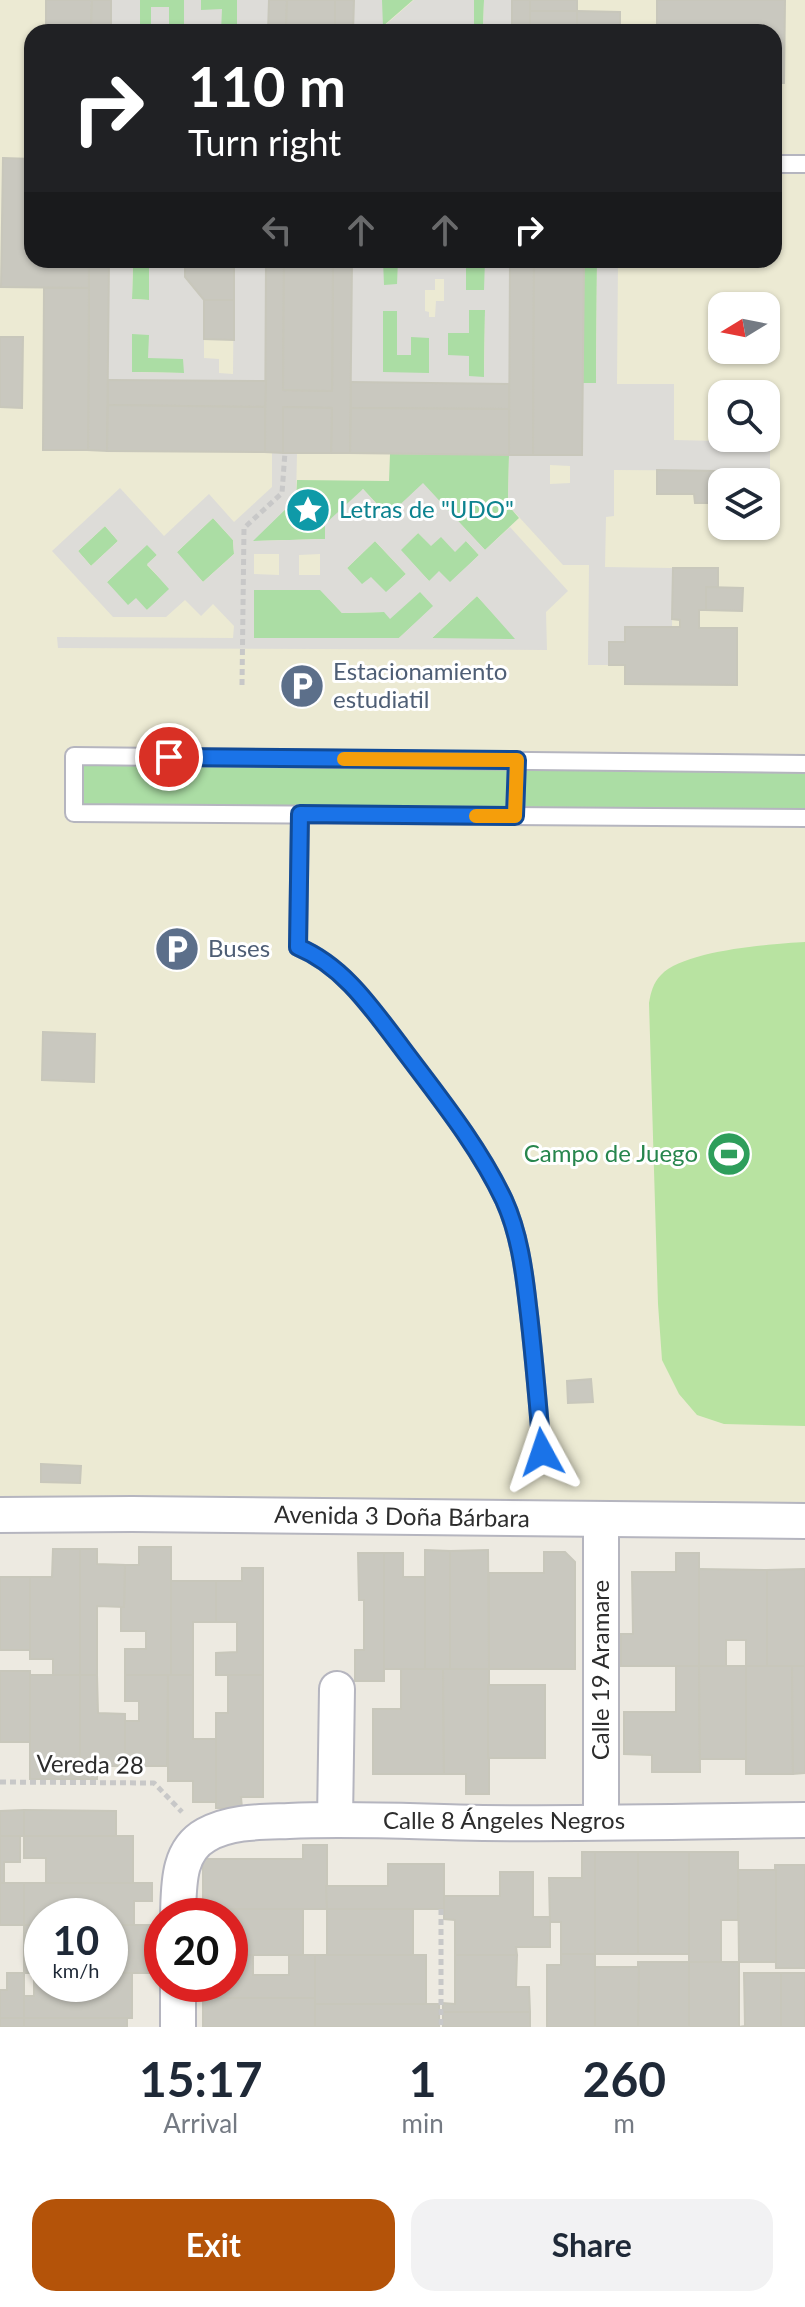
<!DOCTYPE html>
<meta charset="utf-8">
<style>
body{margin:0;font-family:Lato,sans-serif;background:#f2f2f3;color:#1f2937;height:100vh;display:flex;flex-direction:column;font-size:30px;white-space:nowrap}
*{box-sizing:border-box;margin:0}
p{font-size:26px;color:#747a83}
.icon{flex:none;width:44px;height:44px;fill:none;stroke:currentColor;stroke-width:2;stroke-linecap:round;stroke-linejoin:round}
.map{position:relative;height:2027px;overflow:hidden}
.side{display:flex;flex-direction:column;background:#fff;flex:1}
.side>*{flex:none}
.top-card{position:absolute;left:24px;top:24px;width:758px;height:244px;border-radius:24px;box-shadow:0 2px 6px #0004;background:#202124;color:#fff;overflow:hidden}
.needle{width:52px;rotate:260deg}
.buttons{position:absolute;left:708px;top:292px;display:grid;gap:16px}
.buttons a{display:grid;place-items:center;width:72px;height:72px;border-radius:16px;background:#fff;box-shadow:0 2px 6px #0004;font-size:40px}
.speed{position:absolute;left:24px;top:1898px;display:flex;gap:16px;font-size:40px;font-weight:700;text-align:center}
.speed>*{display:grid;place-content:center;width:104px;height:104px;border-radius:50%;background:#fff;box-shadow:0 2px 6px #0004;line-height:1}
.speed small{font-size:20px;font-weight:400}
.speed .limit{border:12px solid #d22;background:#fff;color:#111}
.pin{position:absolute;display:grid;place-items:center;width:68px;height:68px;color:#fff;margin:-34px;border:4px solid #fff;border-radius:50%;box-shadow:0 2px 8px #0007}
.me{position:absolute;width:88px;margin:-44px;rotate:355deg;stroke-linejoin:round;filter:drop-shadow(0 0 6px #0008)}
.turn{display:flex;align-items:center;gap:28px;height:168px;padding:0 32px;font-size:36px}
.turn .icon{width:104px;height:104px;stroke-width:2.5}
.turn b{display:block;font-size:56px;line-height:68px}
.lanes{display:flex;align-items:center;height:76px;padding:0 32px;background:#0003;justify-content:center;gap:40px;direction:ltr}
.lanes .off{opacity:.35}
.eta{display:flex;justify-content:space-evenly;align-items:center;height:136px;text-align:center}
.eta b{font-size:48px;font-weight:700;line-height:56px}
.button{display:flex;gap:16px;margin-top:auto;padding:16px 32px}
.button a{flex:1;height:92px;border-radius:24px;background:#b45309;color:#fff;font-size:32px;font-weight:700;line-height:92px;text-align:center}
.button a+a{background:#f2f2f3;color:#1f2937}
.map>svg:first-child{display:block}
.education{fill:#ecead3;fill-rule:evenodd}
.green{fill:#abdda4}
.pitch{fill:#b8e3a1}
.plaza{fill:#dddcd8;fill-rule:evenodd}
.building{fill:#c9c8bf;stroke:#c8c7bb;stroke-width:2}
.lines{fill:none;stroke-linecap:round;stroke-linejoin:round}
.service-casing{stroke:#b5b5bf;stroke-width:20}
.minor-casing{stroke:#b5b5bf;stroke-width:38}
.path{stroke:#c8c8c8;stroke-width:5;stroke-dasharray:6 4;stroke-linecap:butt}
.service{stroke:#fff;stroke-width:16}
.minor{stroke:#fff;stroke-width:34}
.route-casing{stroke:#114b97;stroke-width:20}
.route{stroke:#1a73e8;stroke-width:14}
.slow{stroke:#f59e0b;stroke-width:14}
.labels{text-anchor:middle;stroke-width:6;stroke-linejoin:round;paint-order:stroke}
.culture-label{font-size:24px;fill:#0d838f;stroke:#fff;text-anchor:start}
.service-label{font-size:24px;fill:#4e5e75;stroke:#fff;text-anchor:start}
.leisure-label{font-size:24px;fill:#27864d;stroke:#fff;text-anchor:end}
.street-label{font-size:24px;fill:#2d2d2d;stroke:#fff}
</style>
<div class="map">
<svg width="805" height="2027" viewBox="0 0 805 2027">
<rect width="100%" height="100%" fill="#edeae1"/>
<path class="education" d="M0,0H805V1516L0,1513ZM32,32H774V260H32ZM722,306H766V350H722ZM722,394H766V438H722ZM722,482H766V526H722Z"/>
<g class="green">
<polygon points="140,0 184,0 184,25 169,25 151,8 151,32 140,32"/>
<polygon points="201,0 237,0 237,32 221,32 221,10 201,10"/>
<polygon points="382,0 413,0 382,27"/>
<polygon points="474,0 484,0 483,32 474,32"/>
<polygon points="133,260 163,260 163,264 149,264 149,300 132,299"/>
<rect x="383" y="260" width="15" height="25"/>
<rect x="466" y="260" width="19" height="30"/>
<polygon points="584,260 597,260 596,383 583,383"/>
<polygon points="469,309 485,310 484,377 469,377 448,355 448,333"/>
<polygon points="397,310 410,337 429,337 429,373 383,373 383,311"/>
<polygon points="132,334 149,334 184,359 184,373 131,372"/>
<polygon points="390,454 509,455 508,505 519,518 485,550 423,484 388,516 363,489 325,539 252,541 296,499 297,480 389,481"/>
<polygon points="213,518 233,540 234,554 203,582 176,553"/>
<polygon points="105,526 118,541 91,566 78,551"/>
<polygon points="418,533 466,541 479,555 450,583 429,581 400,550"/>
<polygon points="375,541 406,574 386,593 362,585 347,568"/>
<polygon points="147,544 157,555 147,565 170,589 147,610 128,606 106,583"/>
<polygon points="254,589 321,590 342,613 384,612 420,591 434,606 399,638 253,638"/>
<polygon points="477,596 517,639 431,639"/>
<polygon points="77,758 513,763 512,813 77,810"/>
<polygon points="520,764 805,767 805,815 518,813"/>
</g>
<path class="pitch" d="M805,942V1426L724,1424L697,1415L679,1394L662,1360L658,1304L649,1003C651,992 653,983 661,975C684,950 771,944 805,942Z"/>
<g class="plaza">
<rect x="111" y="0" width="29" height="32"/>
<polygon points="184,0 201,0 201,10 222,9 221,32 151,32 151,7 169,7 169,24 184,25"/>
<polygon points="237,0 269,0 268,32 237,32"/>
<polygon points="354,0 382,0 383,27 414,0 474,0 474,32 353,32"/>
<polygon points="484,0 512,0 512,32 483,32"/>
<path d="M109,260H133L132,299L149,300V264L162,263L163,260H185L204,300V358L219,359V373L233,374L234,260H266V381L108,380ZM132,334L149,335L148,358L183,359L184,373L132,372Z"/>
<path d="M352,260H383L384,285L397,284L398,260H466V290H484L485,260H510L509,384L351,382ZM435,279H444V301H436L435,317H429V312L425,311V290H435ZM469,310H485L484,377L469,376V356L448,355V333H469ZM383,311H397V355H411V337L429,338V373L383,372Z"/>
<path d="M597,260H618L617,384H674V440L770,442V471L614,470V516L606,517L605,567L673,568L672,627H625V642L609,643V665H588L589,565H563L508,505L509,455H582L583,383H596ZM550,465L570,466V483L550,484Z"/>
<path d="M272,453H297L296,499L253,541L325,539V524L363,489L388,516L423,483L485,550L510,527L568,591L546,612L547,650L58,648L57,637L233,638L234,626L213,604L201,616L185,600L166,617H113L52,551L120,488L164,536L209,494L234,522L272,487ZM213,518L233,540L234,554L203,582L177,552ZM105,526L118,541L91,566L78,551ZM418,533L431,546L441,537L455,552L466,541L479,555L450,582L439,571L429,581L401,550ZM375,541L406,574L386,592L371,577L362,584L347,568ZM147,545L157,555L147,564L169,589L147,610L136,598L128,605L107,582ZM254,554H279V575L254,574ZM320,554V575H299V555ZM254,590H320L342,613L384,612L390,619L420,592L433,606L399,638H254ZM477,596L515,639L432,638Z"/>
</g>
<g class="building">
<polygon points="46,0 92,0 91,32 46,32"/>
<polygon points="92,0 111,0 111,32 91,32"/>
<polygon points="269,0 287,0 286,32 268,32"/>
<polygon points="287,0 335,0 335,32 286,32"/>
<polygon points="335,0 354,0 353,32 335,32"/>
<rect x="512" y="0" width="18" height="32"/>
<rect x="530" y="0" width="47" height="11"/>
<polygon points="657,0 785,0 784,83 774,83 774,32 657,32"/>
<rect x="530" y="11" width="47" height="21"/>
<polygon points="577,11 620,12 620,32 577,32"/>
<polygon points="3,158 32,159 32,260 89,260 89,288 1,287"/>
<polygon points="89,260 109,260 107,451 88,450"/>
<polygon points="185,260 234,260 234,300 204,300 185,277"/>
<polygon points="266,260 284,260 283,390 332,391 333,260 352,260 350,453 331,453 332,408 283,407 283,453 265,452"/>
<polygon points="284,260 333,260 332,391 283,390"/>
<polygon points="510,260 534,260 533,455 509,455"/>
<polygon points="534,260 584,260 582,455 533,455"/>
<polygon points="44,288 89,288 88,450 43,450"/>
<polygon points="204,300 234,300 234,340 204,339"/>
<polygon points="0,337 23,337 22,408 0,407"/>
<polygon points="108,380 266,381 265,407 108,405"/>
<polygon points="351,382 509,384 509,409 351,408"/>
<polygon points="108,405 265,407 265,452 107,451"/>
<polygon points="283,407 332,408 331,453 283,453"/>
<polygon points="351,408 509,409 509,455 350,453"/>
<polygon points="657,470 718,471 718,503 695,503 694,494 657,494"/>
<polygon points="673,568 718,568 718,587 706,587 706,610 699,610 699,628 737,628 737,685 625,684 625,665 609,665 609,642 625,642 625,627 680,627 680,620 672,619"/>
<polygon points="706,587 743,588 742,611 706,610"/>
<polygon points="43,1032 95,1034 94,1082 42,1080"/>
<polygon points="591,1379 593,1402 568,1403 567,1381"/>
<polygon points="41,1464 81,1466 80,1483 41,1482"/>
<polygon points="139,1547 171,1547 171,1675 125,1675 125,1649 146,1649 146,1631 121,1631 121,1607 124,1607 125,1565 139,1565"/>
<polygon points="53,1549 80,1549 80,1675 53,1675 53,1659 30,1659 30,1577 52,1577"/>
<polygon points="80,1549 97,1549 97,1564 125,1565 124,1607 97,1606 97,1675 80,1675"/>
<polygon points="425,1550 450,1551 450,1669 425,1669"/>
<polygon points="488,1550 489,1669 450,1669 450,1551"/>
<polygon points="544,1552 565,1552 575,1562 575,1669 489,1669 489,1573 544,1573"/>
<polygon points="358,1553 384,1553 384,1681 355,1681 355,1650 364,1650 364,1600 359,1600"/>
<polygon points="384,1553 403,1553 403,1577 425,1577 425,1669 384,1669"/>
<polygon points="676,1553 699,1553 699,1666 621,1666 621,1634 633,1634 632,1572 676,1572"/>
<polygon points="242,1568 263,1568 263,1675 216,1675 216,1653 237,1652 237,1622 216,1622 216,1581 242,1581"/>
<polygon points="699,1569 767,1570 767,1666 746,1666 746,1640 726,1640 726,1666 699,1666"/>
<polygon points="805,1569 805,1666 767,1666 767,1570"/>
<rect x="0" y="1577" width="30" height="73"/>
<polygon points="171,1581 216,1581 216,1622 193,1622 193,1675 171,1675"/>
<polygon points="676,1666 699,1666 700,1772 652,1772 652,1755 624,1754 624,1712 676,1712"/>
<polygon points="699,1666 746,1666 746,1759 700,1759"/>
<polygon points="746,1666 792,1666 793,1774 746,1774"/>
<polygon points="792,1666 805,1666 805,1773 793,1774"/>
<polygon points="401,1669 443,1669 444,1774 373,1774 373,1709 401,1709"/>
<polygon points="443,1669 489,1669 489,1794 466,1794 466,1774 444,1774"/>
<rect x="0" y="1671" width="30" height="71"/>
<rect x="30" y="1675" width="50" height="104"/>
<polygon points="80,1675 97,1675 98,1713 125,1714 125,1766 97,1766 97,1779 80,1779"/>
<polygon points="125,1675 168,1675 167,1766 125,1766 125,1721 139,1721 139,1701 125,1701"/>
<polygon points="168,1675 193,1675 193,1739 216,1739 216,1802 193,1802 193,1781 168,1781"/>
<polygon points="228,1675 263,1675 263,1797 241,1797 242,1808 216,1808 216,1713 228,1713"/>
<rect x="488" y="1685" width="57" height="73"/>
<polygon points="24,1810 116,1811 116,1836 24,1836"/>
<polygon points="24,1810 24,1836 0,1836 0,1811"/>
<polygon points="0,1836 20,1836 20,1862 4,1862 4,1883 0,1883"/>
<polygon points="24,1836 133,1836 133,1883 46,1883 46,1858 24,1858"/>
<polygon points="303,1845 327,1845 327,1909 203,1909 203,1859 303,1859"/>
<polygon points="582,1852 595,1852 595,1954 561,1954 561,1922 550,1922 549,1878 582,1878"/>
<rect x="595" y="1852" width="43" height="102"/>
<polygon points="638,1852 689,1852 690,1954 638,1954"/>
<polygon points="689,1852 738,1852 738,1920 721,1920 721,1962 689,1962"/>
<polygon points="388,1864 444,1864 444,1909 327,1909 326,1886 388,1886"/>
<polygon points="775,1865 805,1865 805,1968 776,1968"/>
<polygon points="738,1870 776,1870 776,1962 739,1962"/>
<polygon points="500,1872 533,1872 533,1917 550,1917 550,1947 516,1947 517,1955 455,1955 455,1920 444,1919 444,1896 500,1896"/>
<rect x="0" y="1883" width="24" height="42"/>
<polygon points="24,1883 152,1883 152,1901 134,1901 134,1925 110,1925 110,1916 42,1916 42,1925 24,1925"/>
<polygon points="203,1909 303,1909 303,1955 230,1955 230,1916 203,1916"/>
<rect x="327" y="1909" width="86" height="46"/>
<polygon points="24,1925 42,1925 41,1973 24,1973"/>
<rect x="110" y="1925" width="43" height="48"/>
<polygon points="561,1954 595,1954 595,2027 547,2027 547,1965 561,1965"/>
<polygon points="230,1955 253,1955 253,1975 289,1975 289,1955 315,1955 315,1998 203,1998 203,1984 230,1984"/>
<rect x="315" y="1955" width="111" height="49"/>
<polygon points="455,1955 517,1955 516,1987 529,1987 530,2012 443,2012 443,2003 455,2004"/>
<rect x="638" y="1962" width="51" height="65"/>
<rect x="689" y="1962" width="50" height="65"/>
<polygon points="595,1967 639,1967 638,2027 595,2027"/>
<polygon points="7,1973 24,1973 24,2018 0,2018 0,1990 7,1990"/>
<polygon points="34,1973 42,1973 42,1984 110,1984 110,1973 132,1973 132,2018 24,2018 24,1996 34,1996"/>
<polygon points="744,1973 781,1973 781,2027 739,2027 745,2026"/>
<rect x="781" y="1973" width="24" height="54"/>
<rect x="203" y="1998" width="112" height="29"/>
<rect x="315" y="2004" width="124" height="23"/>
<rect x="443" y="2012" width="87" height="15"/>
<rect x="0" y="2018" width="24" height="9"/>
<rect x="24" y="2018" width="103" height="9"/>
</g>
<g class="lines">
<g class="service-casing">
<g id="service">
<polyline points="774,164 805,164"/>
<polyline points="805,764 74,756 74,813 805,818"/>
<path d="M300,814L298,947C344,966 373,1010 402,1048C438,1096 478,1145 504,1200C519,1233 524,1270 528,1306C534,1355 538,1403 542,1452"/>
<polyline points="515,816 517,760"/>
</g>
</g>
<g class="minor-casing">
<g id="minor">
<polyline points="0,1515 132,1514 805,1521"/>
<polyline points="335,1820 337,1689"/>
<polyline points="601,1821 601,1519"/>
<path d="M178,1916C179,1887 177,1851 206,1835C231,1821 262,1822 289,1821C354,1818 419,1822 483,1823C591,1824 698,1821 805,1820"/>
<polyline points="178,2027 178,1984"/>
</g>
</g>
<g class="path">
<polyline points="242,685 244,528 282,493 285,452"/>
<polyline points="0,1782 154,1783 182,1812"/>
<polyline points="441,1909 441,2027"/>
</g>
<use href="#service" class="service"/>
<use href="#minor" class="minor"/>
</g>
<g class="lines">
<g class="route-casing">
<path id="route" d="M169,757L517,760L515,816L300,814L298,947C344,966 373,1010 402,1048C438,1096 478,1145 504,1200C519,1233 524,1270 528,1306C534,1355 538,1404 542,1452"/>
</g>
<use href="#route" class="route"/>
<polyline class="slow" points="344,759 517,760 515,816 476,816"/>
</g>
<defs>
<g id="sight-disc" transform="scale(2.3)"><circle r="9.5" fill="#0f9aa8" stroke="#fff"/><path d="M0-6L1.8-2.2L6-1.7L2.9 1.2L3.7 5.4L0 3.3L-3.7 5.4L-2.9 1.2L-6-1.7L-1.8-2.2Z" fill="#fff"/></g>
<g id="parking-disc" transform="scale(2.3)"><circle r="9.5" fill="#5c6f8a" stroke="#fff"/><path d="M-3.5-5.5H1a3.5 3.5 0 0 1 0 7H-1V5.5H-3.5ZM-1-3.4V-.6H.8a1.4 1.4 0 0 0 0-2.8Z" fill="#fff"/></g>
<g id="stadium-disc" transform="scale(2.3)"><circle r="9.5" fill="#2e9e5b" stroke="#fff"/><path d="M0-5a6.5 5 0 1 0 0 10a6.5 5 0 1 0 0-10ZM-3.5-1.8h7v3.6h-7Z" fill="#fff"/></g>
</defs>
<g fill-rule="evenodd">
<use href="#sight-disc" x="308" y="510"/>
<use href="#parking-disc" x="302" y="686"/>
<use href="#parking-disc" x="177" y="949"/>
<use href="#stadium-disc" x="729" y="1154"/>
</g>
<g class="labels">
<g class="culture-label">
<text x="339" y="518">Letras de "UDO"</text>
</g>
<g class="service-label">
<text x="333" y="680">Estacionamiento<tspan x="333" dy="28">estudiatil</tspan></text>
<text x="208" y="957">Buses</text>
</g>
<g class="leisure-label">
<text x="698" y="1162">Campo de Juego</text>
</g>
<g class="street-label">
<text transform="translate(402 1517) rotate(1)" y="8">Avenida 3 Doña Bárbara</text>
<text transform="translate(601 1670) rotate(-90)" y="8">Calle 19 Aramare</text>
<text transform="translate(90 1765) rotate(1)" y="8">Vereda 28</text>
<text x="504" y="1829">Calle 8 Ángeles Negros</text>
</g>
</g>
</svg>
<div class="buttons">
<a><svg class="needle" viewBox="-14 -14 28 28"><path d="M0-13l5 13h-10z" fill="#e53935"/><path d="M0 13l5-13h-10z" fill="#747a83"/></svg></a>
<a><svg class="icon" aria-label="search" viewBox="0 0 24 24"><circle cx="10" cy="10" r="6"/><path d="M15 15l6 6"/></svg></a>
<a><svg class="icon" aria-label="layers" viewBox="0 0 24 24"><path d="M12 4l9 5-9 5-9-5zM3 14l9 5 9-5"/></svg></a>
</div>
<div class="speed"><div>10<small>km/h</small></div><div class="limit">20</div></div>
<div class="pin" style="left:169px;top:757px;background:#d93025"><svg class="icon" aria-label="arrive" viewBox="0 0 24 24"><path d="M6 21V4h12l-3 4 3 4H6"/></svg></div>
<svg class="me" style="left:542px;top:1452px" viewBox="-20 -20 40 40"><path d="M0-17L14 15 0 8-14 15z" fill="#1a73e8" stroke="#fff" stroke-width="4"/></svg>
<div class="top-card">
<div class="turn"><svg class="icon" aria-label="right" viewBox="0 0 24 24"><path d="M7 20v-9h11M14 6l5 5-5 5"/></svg><div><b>110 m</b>Turn right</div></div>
<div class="lanes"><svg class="icon off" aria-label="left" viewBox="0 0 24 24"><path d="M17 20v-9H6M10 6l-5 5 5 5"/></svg><svg class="icon off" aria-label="ahead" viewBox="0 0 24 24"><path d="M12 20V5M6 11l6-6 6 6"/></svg><svg class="icon off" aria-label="ahead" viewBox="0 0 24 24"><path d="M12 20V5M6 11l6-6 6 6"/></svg><svg class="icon" aria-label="right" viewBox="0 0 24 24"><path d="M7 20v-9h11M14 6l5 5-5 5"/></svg></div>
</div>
</div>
<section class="side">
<div class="eta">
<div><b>15:17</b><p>Arrival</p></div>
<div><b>1</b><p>min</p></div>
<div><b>260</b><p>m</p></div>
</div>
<div class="button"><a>Exit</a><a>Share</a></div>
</section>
